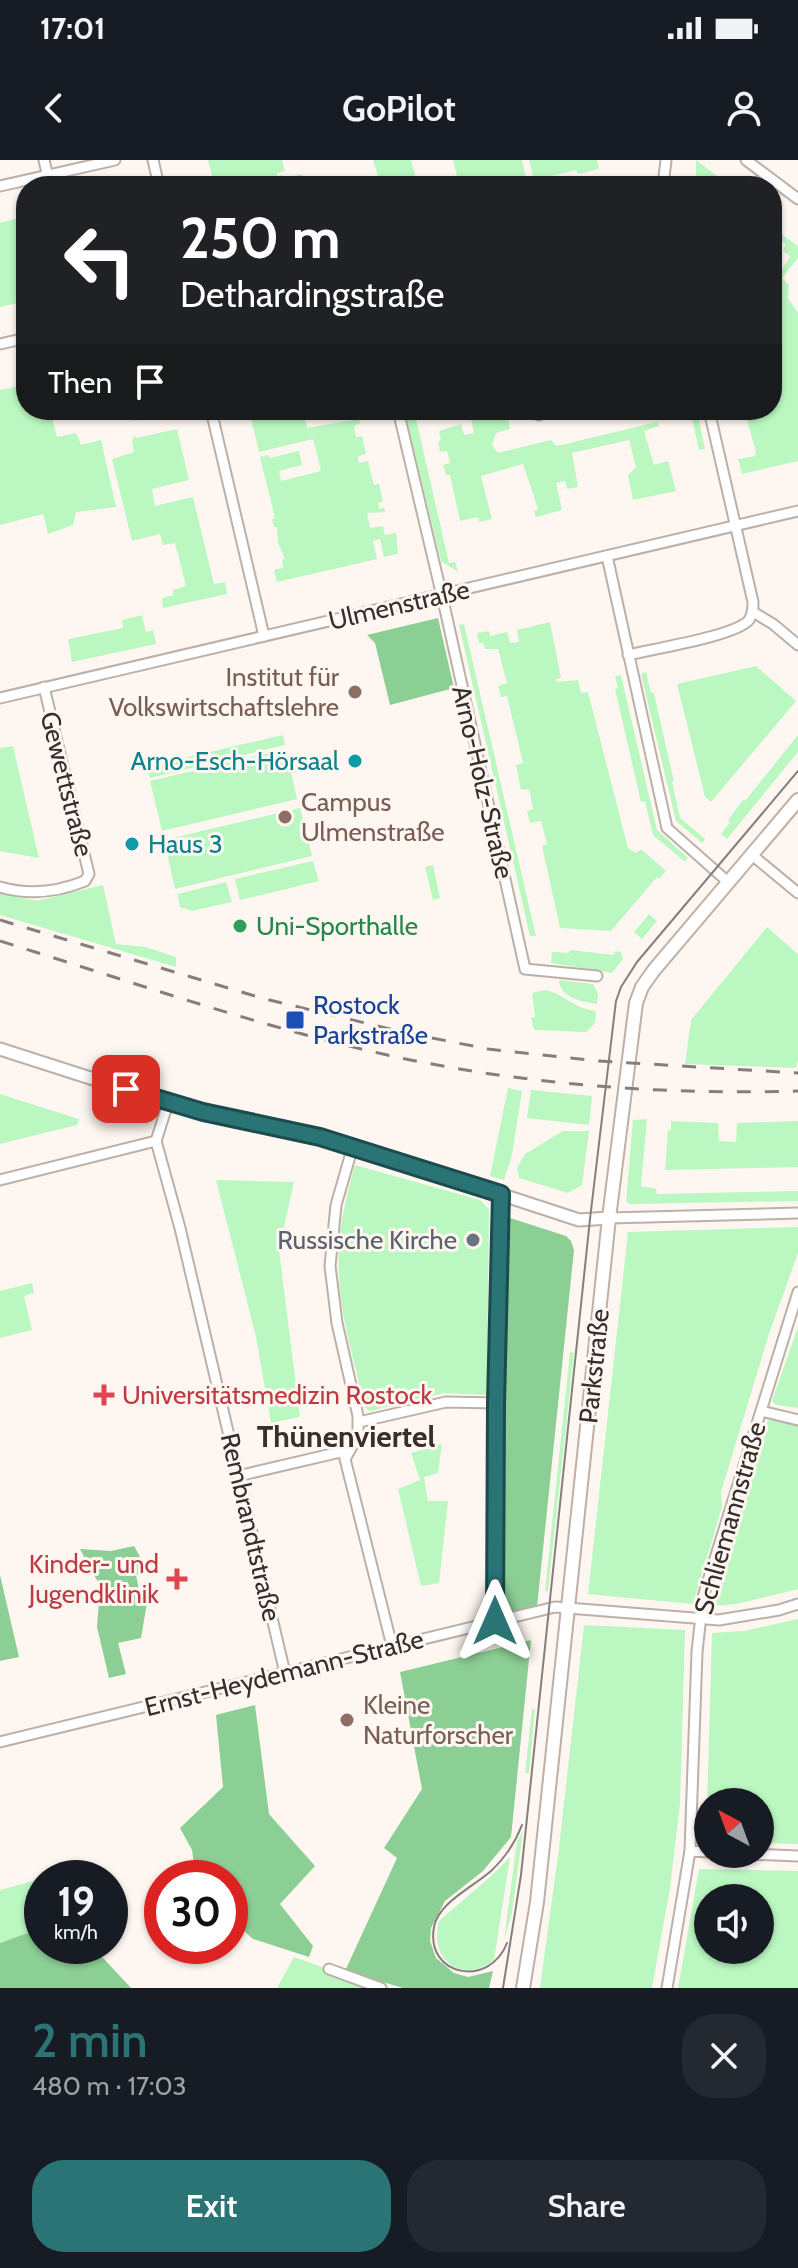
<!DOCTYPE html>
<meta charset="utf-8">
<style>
body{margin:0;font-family:Cabin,sans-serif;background:#242831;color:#f1f3f6;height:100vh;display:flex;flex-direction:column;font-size:30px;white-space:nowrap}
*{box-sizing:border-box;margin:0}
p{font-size:26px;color:#9ea1a6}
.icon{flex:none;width:44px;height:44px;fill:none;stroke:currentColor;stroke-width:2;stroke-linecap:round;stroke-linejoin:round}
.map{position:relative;height:1828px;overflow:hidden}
.details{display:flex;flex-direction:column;background:#171b24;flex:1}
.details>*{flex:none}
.hud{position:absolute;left:16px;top:16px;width:766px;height:244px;border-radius:32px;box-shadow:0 2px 6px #0004;background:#202124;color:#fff;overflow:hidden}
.needle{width:52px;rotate:319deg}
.controls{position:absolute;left:694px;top:1628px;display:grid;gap:16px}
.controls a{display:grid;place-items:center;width:80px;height:80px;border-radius:50%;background:#171b24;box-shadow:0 2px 6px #0004;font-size:40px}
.speed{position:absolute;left:24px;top:1700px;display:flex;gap:16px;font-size:40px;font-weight:700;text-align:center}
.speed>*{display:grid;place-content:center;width:104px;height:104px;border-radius:50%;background:#171b24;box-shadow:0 2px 6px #0004;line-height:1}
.speed small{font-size:20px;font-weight:400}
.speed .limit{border:12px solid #d22;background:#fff;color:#111}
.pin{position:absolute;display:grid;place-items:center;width:68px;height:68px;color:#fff;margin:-34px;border-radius:16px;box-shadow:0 4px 12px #0006}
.me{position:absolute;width:88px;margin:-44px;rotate:0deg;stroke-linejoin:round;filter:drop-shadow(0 0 6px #0008)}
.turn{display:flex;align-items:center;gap:28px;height:168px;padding:0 32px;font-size:36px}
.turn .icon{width:104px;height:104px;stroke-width:2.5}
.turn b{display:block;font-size:56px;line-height:68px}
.then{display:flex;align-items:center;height:76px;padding:0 32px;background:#0003;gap:16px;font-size:30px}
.round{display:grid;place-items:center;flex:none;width:84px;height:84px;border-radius:32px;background:#242831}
.headline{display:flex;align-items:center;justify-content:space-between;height:136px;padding:0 32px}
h1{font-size:48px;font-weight:600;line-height:60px;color:#2a7476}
.primary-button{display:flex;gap:16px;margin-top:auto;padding:16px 32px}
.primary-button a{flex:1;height:92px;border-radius:32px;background:#2a7476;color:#fff;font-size:32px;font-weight:600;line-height:92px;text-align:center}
.primary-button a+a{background:#242831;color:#f1f3f6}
.status{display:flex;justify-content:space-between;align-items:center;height:56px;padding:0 40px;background:#171b24;direction:ltr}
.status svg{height:22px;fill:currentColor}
header{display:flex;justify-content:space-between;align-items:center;height:104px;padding:0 32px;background:#171b24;font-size:36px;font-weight:600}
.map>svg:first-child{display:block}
.green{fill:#baf7c1;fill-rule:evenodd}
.forest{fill:#8ccf94}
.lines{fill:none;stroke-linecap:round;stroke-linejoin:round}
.minor-casing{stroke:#bdb0a7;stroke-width:13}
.tertiary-casing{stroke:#bdb0a7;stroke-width:15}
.secondary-casing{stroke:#bdb0a7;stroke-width:16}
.minor{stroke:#fff;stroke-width:9}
.tertiary{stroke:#fff;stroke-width:11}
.secondary{stroke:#fff;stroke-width:12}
.tram{stroke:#857e7a;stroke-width:2}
.rail{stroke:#857e7a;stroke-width:3;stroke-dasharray:14 14;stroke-linecap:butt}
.route-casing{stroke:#1b4b4d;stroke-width:20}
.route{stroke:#2a7476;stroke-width:14}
.education-dot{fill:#8d6e63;stroke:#fef6f0;stroke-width:3}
.culture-dot{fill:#0f9aa8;stroke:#fef6f0;stroke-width:3}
.leisure-dot{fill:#2e9e5b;stroke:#fef6f0;stroke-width:3}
.transit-dot{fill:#1a4fb4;stroke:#fef6f0;stroke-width:3}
.worship-dot{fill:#6b7280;stroke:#fef6f0;stroke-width:3}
.health-dot{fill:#e0444e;stroke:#fef6f0;stroke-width:3}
.labels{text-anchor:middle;stroke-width:6;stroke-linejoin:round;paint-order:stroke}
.street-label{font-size:26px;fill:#342f2b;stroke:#fef6f0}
.education-label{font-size:26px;fill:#785e54;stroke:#fef6f0;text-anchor:start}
.culture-label{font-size:26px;fill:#0d838f;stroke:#fef6f0;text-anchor:end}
.leisure-label{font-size:26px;fill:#27864d;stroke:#fef6f0;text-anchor:start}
.transit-label{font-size:26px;fill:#164399;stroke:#fef6f0;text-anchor:start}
.worship-label{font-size:26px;fill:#5b616d;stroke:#fef6f0;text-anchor:end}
.health-label{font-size:26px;fill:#be3a42;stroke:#fef6f0;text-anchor:start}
.quarter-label{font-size:30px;font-weight:bold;fill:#3a2f28;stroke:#fef6f0}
</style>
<div class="status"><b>17:01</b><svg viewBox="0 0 49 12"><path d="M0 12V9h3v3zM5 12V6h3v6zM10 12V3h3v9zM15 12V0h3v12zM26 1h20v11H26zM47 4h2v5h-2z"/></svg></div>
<header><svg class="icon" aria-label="back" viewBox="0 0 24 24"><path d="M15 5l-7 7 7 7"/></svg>GoPilot<svg class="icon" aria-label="person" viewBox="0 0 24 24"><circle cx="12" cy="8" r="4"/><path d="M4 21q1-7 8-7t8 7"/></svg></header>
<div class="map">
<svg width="798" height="1828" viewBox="0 0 798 1828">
<rect width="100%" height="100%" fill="#fef6f0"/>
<g class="green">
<polygon points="208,0 282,0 285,11 277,13 277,16 283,15 284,18 302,14 305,26 215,26"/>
<polygon points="373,0 411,0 418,26 381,26"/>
<polygon points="453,0 522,0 527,22 509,26 449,26 448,23 458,20"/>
<polygon points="529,0 597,0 599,9 578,14 576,10 534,20"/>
<polygon points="696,0 730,26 696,26"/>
<polygon points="26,44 26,141 0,147 0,63 21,57 19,46"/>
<polygon points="777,71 798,86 798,98 782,118 789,125 788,138 798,153 798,301 742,314 738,299 755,296 756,292 744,250 772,250 772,211 777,210 772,194 772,127 790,96 783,91 786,84 773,75"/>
<polygon points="26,217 26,250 50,250 57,277 76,273 81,285 101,280 116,347 76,352 73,365 48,374 43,354 0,365 0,230 23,225 22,218"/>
<polygon points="132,250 173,250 173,252 133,261"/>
<polygon points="249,250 303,250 307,268 359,259 360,263 354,266 356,277 362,276 366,294 358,296 359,303 368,301 374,325 379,324 383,342 378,343 379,349 384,348 385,352 367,353 370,368 383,366 385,375 396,373 398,394 384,397 380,379 373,381 377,399 277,422 274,410 283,408 282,400 285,399 278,383 277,367 274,367 272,359 275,358 260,297 268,295 270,298 299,291 302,305 279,311 281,321 321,311 313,279 259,292"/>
<polygon points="404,250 414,250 449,403 455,402 458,412 441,401"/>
<polygon points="469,250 485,254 497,252 498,255 511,250 528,250 529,255 508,259 510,269 496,273 492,285 498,293 551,280 557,286 657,262 659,266 644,271 654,305 668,301 676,331 633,340 628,315 636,307 629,280 572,293 578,327 567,329 565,321 556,323 562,350 536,357 534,351 538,349 523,304 481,316 492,359 479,362 478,357 460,361 450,315 446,315 443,305 450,303 447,291 440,292 438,282 441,280 439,271 461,264 464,275 474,273"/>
<polygon points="690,250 697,250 705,289 699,290"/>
<polygon points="177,269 189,320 152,329 155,346 193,337 214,424 225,422 227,434 163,448 162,438 173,435 173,430 186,426 175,383 163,385 160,374 132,381 112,299 134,292 132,282 134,275 136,278"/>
<polygon points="142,455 146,472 153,470 156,484 72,502 68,479 123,468 122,460"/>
<polygon points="550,462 561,518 556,519 557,522 578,520 581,533 588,532 628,688 636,693 641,689 666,711 659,719 657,717 611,771 560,768 542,686 547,684 541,661 530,663 527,651 533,649 529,629 521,630 516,605 523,603 507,536 501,537 498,526 507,523 498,489 485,489 483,483 479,483 477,473 489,471 490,476 507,472 510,483 519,482 517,470"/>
<polygon points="464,464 536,776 530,776 459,465"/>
<polygon points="756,506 796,541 711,642 705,637 677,524"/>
<polygon points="646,512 651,533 654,533 674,621 672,622 680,658 705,679 702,683 676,661 641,514"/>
<polygon points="621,515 657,670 688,698 685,702 653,675 645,641 641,642 615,529 618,528 615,516"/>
<polygon points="283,575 285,585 150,618 148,611 152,605"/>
<polygon points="798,575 798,592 727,679 721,674 730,662 728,660 743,640 745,641"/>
<polygon points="13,586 39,698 0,691 0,588"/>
<polygon points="286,589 297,639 162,671 150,621"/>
<polygon points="300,648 312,696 175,729 164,680"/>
<polygon points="313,701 319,721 240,740 235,719"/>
<polygon points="433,705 440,738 433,740 425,707"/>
<polygon points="226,722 232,742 192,751 180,747 177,734"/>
<polygon points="103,725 116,784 146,787 176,797 176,807 0,755 0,733 37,741"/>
<polygon points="649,754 657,761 642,779 634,772"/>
<polygon points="767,767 798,794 798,900 796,908 685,904 691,860"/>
<polygon points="570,790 614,795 615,791 621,792 623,799 612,813 551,803 552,792 569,793"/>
<path d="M559,820L593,824L598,834L597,844C582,842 560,838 559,820Z"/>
<path d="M545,830C563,833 572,848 596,851L595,863L586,872L534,870L531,858L535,857L532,833Z"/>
<polygon points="508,928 522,931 512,995 504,1020 490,1016"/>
<polygon points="531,930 592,936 589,965 527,958"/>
<polygon points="0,934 79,959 77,965 0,984"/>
<polygon points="647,959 641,1026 656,1029 657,1034 798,1031 798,1041 629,1044 626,1041 633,960"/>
<polygon points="671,961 718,963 719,981 736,982 737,963 798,961 798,1007 665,1010 668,970 671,970"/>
<polygon points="563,971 589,971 582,1025 568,1033 519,1018 517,1008 525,994"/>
<path d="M355,1005L480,1040L489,1049L487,1235L444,1233L370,1251L365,1248C360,1235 359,1220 355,1206C334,1126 332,1084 355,1005Z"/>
<polygon points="216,1020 294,1022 279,1090 300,1257 271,1263 256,1177"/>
<polygon points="798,1067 798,1093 769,1174 721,1332 722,1347 693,1444 588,1434 628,1072"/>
<polygon points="32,1123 34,1133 24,1136 32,1170 0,1178 0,1131"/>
<polygon points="798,1167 798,1248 776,1245 772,1241"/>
<polygon points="570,1192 574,1193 548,1431 545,1431"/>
<polygon points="768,1260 798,1265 798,1429 737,1444 713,1446 717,1426"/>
<polygon points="442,1284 438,1313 424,1317 428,1341 448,1341 439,1423 421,1426 398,1329 420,1320 411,1293"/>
<polygon points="798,1459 798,1684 760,1683 760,1642 708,1642 706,1682 712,1473 744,1471"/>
<polygon points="584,1465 685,1470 680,1644 670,1728 652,1828 540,1828 559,1688"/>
<polygon points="532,1549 535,1549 529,1613 525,1613"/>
<polygon points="523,1671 512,1753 504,1780 517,1681"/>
<path d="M510,1697L494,1800C462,1825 428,1800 439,1761L489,1718Z"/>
<path d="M699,1709L798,1711V1828H678ZM760,1738V1790H708V1738Z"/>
<polygon points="43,1711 47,1718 42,1718 42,1769 0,1783 0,1730 33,1721"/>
<polygon points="294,1797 381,1828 277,1828"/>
</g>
<g class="forest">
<polygon points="438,458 454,528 390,545 375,483 367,475"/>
<polygon points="507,1057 566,1076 571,1081 574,1090 537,1447 498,1456"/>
<polygon points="134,1386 148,1411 136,1415 140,1434 147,1433 148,1437 141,1478 118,1483 126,1514 109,1518 97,1467 100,1426 80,1389 111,1391"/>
<polygon points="0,1415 19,1497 0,1501"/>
<polygon points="531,1480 511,1677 483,1711 445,1741 431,1768 430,1781 436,1798 454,1813 468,1817 493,1811 489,1828 403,1828 345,1811 397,1698 384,1688 422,1629 400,1512"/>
<polygon points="255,1545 269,1654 315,1706 280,1744 313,1786 309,1797 253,1779 230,1759 230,1718 196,1718 192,1690 180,1668 223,1627 216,1555"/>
<polygon points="39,1769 42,1769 42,1786 92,1786 131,1828 0,1828 0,1783"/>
</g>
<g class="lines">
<g class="minor-casing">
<g id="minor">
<polyline points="44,0 50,26"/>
<polyline points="153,0 159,26"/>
<polyline points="746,0 798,39"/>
<polyline points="0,26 115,0"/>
<polyline points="663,26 666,0"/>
<polyline points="0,184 26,178"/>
<polyline points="211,250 264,476"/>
<polyline points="398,250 445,449 525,809 597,816"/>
<polyline points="537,250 539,255"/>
<polyline points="607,396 667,668 728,722"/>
<polyline points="753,452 773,464 798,485"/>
<path d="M628,495C652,489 736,476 749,460C753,454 753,448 753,442L709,250"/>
<polyline points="0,538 798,351"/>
<polyline points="752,695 798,733"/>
<path d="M0,727C28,735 58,732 85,721L89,714L44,527"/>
<polyline points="168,943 156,981 180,1068 285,1513"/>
<polyline points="353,986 336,1045 330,1106 337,1163 358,1256 358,1276 345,1299 392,1486"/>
<polyline points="0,1020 156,981"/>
<polyline points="609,1058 798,1053"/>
<polyline points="761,1251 798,1260"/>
<polyline points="359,1262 446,1242 496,1243"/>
<polyline points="238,1316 336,1293 348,1292"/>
<polyline points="495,1461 496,1243 501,1034"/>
<polyline points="0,1582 555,1447 719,1460 779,1450 798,1444"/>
<polyline points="690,1691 708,1692"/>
<polyline points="748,1694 798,1696"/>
<polyline points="329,1809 381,1828"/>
<polyline points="667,1828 690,1691 697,1492 703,1437 798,1132"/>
</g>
</g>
<g class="tertiary-casing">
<polyline id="tertiary" points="0,889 168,943 219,956 285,968 350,985 579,1060 609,1058"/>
</g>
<g class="secondary-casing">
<polyline id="secondary" points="523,1828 537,1742 609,1058 636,843 642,827 654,810 798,640"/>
</g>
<use href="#minor" class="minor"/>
<use href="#tertiary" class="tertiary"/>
<use href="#secondary" class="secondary"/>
<g class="tram">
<path d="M507,1783C490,1828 425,1817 434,1767C438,1743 473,1727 491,1711C505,1698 515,1683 522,1665"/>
<polyline points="503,1828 521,1715 590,1059 616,841 621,827 637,802 798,611"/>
</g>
<g class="rail">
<polyline points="0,760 265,839 407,873 488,889 598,901 798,913"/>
<path d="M0,781C133,822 265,869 401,898C531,925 665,935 798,931"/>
</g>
</g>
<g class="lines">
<g class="route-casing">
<polyline id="route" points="126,929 203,952 320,977 501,1034 496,1243 495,1461"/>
</g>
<use href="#route" class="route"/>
</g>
<g class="education-dot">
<circle cx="355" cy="532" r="8"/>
<circle cx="285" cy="657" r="8"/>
<circle cx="347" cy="1560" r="8"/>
</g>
<g class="culture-dot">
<circle cx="355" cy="601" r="8"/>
<circle cx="132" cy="684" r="8"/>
</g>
<circle class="leisure-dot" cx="240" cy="766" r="8"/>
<rect class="transit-dot" x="285" y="850" width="20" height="20" rx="4"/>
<circle class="worship-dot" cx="473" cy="1080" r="8"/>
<g class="health-dot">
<path d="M100 1223h8v8h8v8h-8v8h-8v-8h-8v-8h8z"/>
<path d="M173 1407h8v8h8v8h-8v8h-8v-8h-8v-8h8z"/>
</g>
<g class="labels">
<g class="street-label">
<text transform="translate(399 445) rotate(-13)" y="9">Ulmenstraße</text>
<text transform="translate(483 622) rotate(77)" y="9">Arno-Holz-Straße</text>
<text transform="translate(67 624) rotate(76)" y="9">Gewettstraße</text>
<text transform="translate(594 1206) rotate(-84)" y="9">Parkstraße</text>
<text transform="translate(730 1358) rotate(-74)" y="9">Schliemannstraße</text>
<text transform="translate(251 1367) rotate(77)" y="9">Rembrandtstraße</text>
<text transform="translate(284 1513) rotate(-14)" y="9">Ernst-Heydemann-Straße</text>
</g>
<g class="education-label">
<text x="339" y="526" text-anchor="end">Institut für<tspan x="339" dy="30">Volkswirtschaftslehre</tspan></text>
<text x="301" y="651">Campus<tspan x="301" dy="30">Ulmenstraße</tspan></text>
<text x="363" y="1554">Kleine<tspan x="363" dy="30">Naturforscher</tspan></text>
</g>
<g class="culture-label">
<text x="339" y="610">Arno-Esch-Hörsaal</text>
<text x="148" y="693" text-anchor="start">Haus 3</text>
</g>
<g class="leisure-label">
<text x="256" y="775">Uni-Sporthalle</text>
</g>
<g class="transit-label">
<text x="313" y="854">Rostock<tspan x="313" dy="30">Parkstraße</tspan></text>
</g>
<g class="worship-label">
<text x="457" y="1089">Russische Kirche</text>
</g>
<g class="health-label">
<text x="122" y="1244">Universitätsmedizin Rostock</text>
<text x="159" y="1413" text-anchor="end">Kinder- und<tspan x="159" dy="30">Jugendklinik</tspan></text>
</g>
<g class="quarter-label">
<text x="346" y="1287">Thünenviertel</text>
</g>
</g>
</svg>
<div class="controls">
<a><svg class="needle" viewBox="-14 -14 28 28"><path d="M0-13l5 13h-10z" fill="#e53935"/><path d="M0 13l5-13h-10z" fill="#9ea1a6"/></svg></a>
<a><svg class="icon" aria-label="sound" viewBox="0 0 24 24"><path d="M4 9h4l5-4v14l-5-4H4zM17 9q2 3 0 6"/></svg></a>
</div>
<div class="speed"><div>19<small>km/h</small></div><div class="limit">30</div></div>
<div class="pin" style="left:126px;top:929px;background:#d93025"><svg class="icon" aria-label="arrive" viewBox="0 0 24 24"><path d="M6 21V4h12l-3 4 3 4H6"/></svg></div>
<svg class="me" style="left:495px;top:1461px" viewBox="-20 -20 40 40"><path d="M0-17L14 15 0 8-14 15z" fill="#2a7476" stroke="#fff" stroke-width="4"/></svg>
<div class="hud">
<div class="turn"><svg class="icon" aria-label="left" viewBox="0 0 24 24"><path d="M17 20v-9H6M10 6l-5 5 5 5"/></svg><div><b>250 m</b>Dethardingstraße</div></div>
<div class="then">Then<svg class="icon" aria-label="arrive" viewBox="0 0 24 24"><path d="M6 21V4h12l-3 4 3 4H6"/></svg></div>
</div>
</div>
<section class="details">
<div class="headline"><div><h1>2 min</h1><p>480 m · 17:03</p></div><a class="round"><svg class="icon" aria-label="close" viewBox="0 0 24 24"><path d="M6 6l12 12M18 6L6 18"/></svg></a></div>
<div class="primary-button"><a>Exit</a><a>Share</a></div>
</section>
